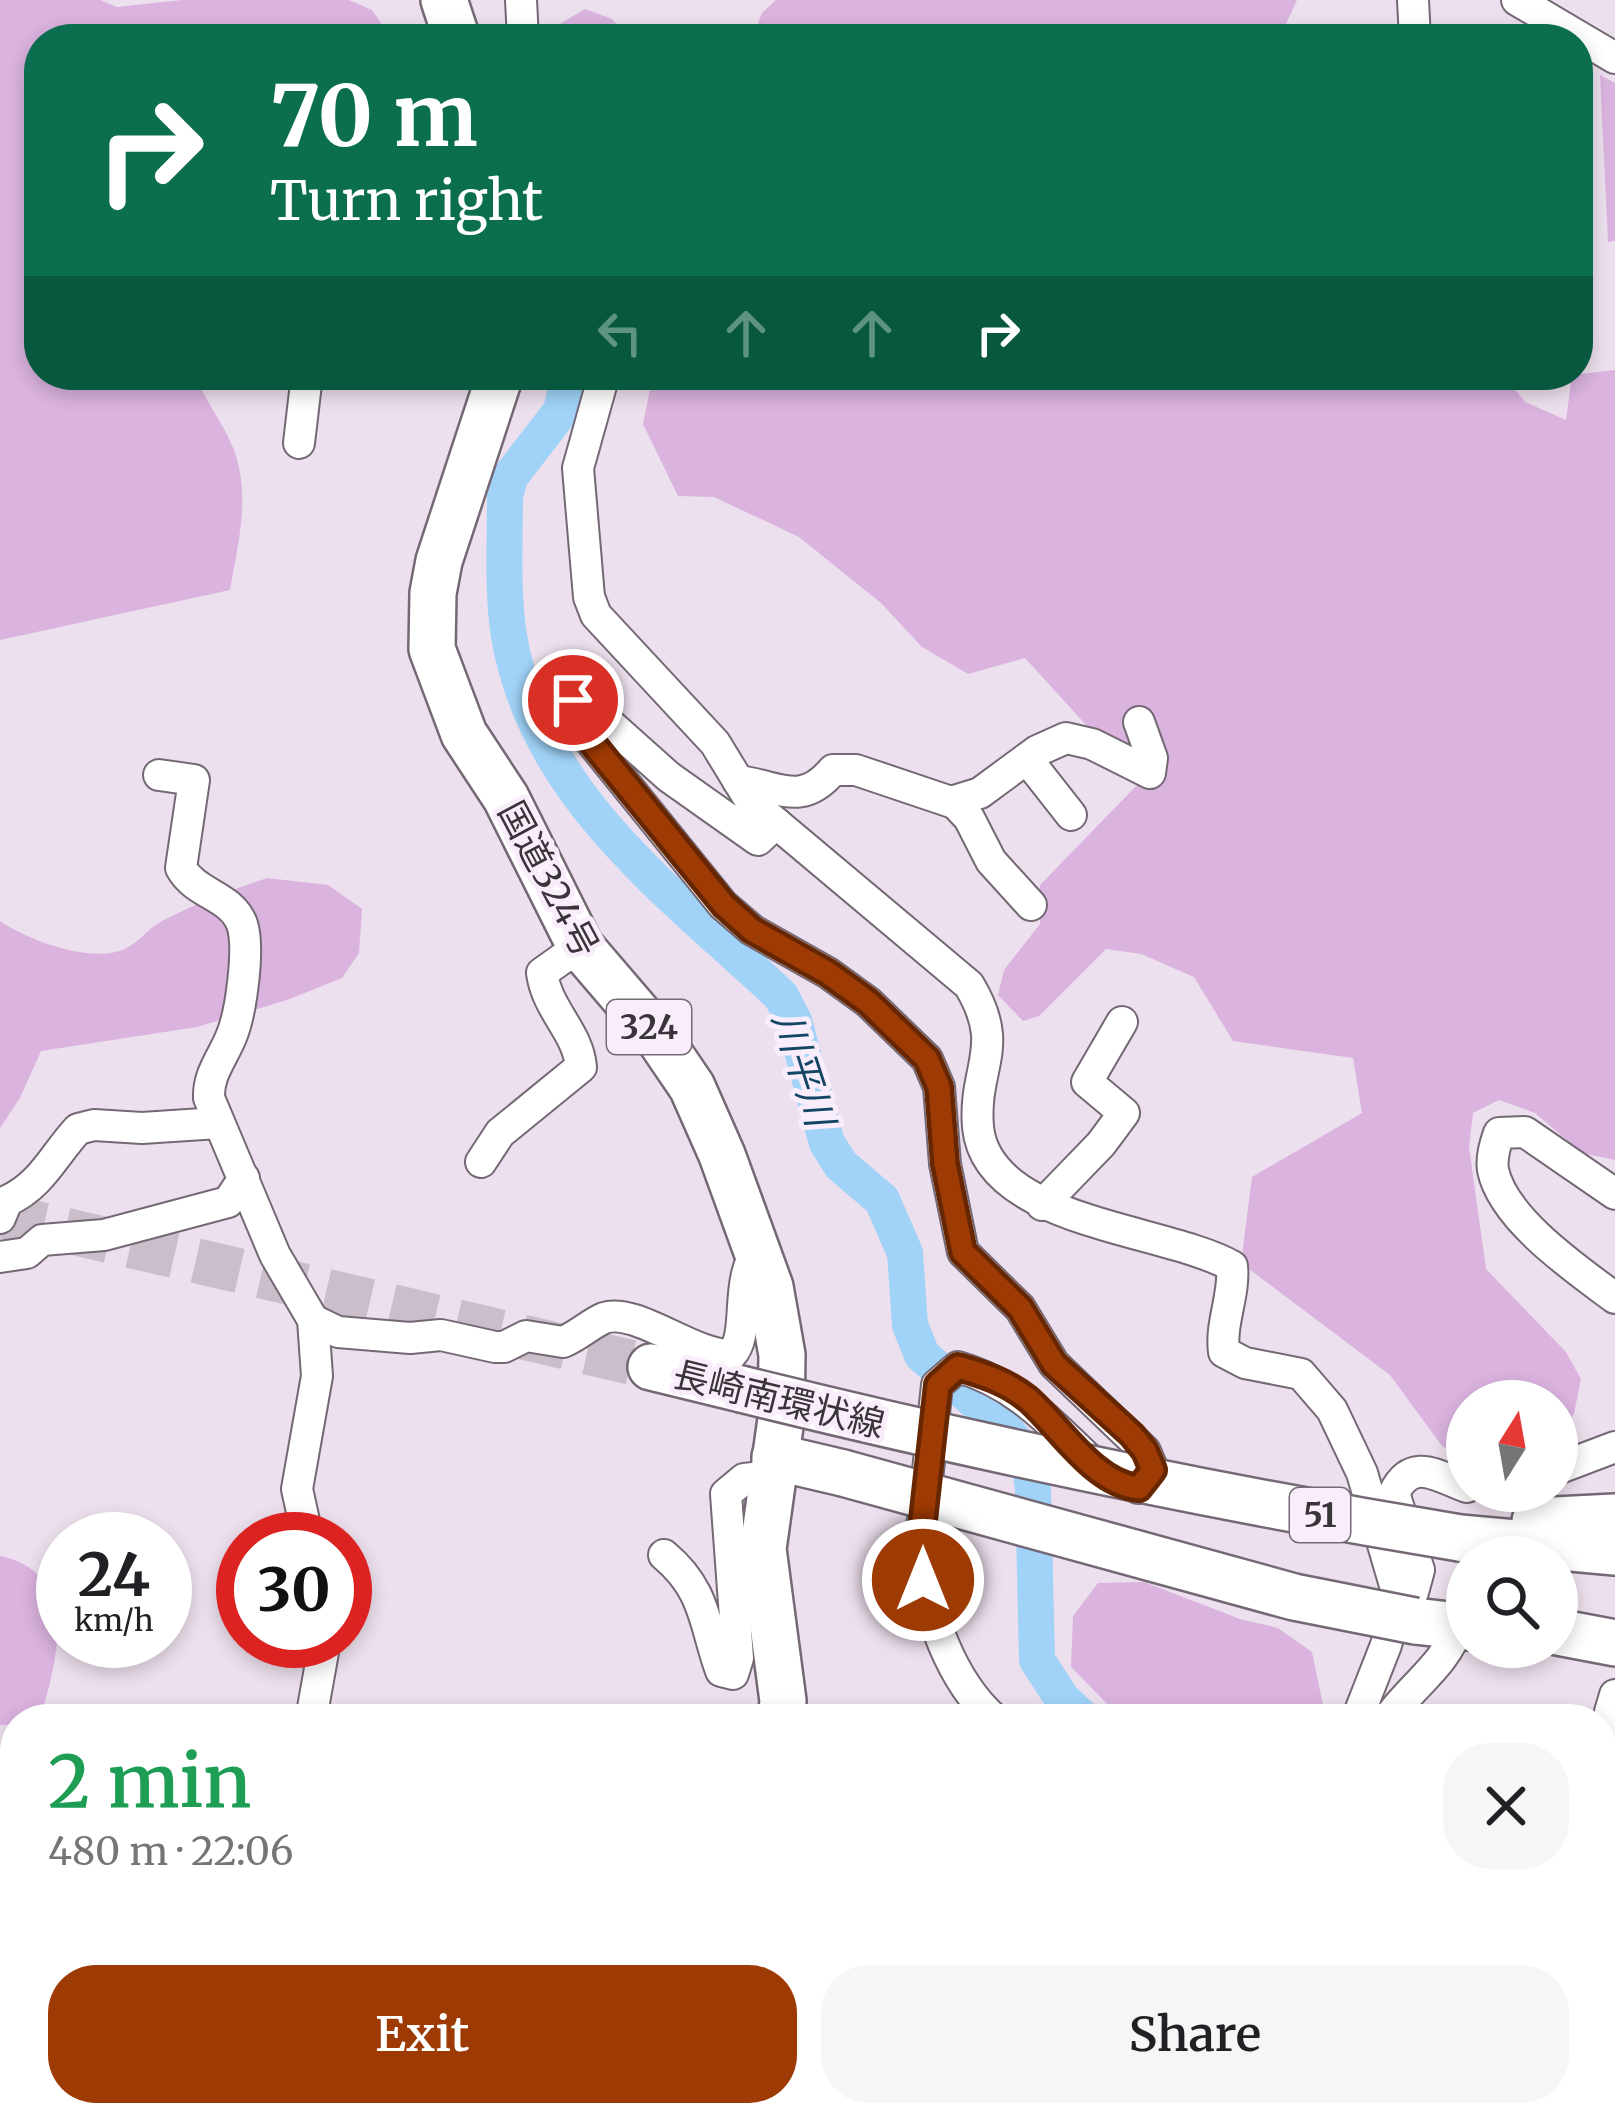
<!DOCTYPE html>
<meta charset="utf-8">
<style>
body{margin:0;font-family:Merriweather,"Noto Sans JP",serif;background:#f6f6f6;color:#202124;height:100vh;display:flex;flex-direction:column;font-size:45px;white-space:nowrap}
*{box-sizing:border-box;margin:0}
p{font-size:39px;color:#757577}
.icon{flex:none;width:66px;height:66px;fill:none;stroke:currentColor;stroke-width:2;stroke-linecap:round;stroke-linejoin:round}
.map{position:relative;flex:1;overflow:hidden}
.drawer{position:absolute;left:0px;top:1704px;width:1617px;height:423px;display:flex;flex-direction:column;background:#fff;border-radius:48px 48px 0 0;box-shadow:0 6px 18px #0003}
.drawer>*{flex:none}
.top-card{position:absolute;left:24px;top:24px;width:1569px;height:366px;border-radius:48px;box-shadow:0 6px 18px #0003;background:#0b6e4f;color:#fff;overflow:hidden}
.needle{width:78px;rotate:11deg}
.fabs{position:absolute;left:1446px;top:1380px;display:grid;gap:24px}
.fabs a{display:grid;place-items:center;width:132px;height:132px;border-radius:50%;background:#fff;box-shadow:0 6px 18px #0003;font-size:60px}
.speed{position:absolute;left:36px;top:1512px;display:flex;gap:24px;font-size:60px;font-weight:700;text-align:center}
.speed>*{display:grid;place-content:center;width:156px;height:156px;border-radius:50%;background:#fff;box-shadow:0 6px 18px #0003;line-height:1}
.speed small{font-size:30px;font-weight:400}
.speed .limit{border:18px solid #d22;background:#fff;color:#111}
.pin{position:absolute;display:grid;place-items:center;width:102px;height:102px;color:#fff;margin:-51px;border:6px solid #fff;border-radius:50%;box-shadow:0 3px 12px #0007}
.me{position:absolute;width:132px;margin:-66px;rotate:0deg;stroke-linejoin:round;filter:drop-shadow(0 0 9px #0008)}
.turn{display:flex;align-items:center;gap:42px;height:252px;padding:0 48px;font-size:54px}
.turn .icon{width:156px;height:156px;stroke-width:2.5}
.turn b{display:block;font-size:84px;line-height:102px}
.lanes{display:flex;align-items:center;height:114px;padding:0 48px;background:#0003;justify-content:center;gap:60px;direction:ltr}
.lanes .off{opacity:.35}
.round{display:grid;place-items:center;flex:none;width:126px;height:126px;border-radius:48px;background:#f6f6f6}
.overview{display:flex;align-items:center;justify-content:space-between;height:204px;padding:0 48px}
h1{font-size:72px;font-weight:600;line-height:90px;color:#1e9e55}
.cta{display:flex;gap:24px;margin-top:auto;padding:24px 48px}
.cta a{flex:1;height:138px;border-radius:48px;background:#9e3a03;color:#fff;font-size:48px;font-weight:600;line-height:138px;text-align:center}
.cta a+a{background:#f6f6f6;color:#202124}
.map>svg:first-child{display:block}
.green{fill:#dab3df}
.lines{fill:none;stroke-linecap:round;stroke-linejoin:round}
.river{stroke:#a0d3f7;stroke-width:36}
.highway-tunnel{stroke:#c9beca;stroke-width:45;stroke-dasharray:45 22;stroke-linecap:butt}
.minor-casing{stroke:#746875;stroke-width:34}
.highway-casing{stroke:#746875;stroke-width:50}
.minor{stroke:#fff;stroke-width:30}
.highway{stroke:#fff;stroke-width:45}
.highway-bridge-casing{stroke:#746875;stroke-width:50;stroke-linecap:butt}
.highway-bridge{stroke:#fff;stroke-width:45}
.route-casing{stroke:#672602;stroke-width:30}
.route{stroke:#9e3a03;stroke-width:21}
.labels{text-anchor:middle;stroke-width:10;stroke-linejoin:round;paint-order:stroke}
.shield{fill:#faedfb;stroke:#736c73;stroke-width:3}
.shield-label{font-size:33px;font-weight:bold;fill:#393439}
.street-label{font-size:36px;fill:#393439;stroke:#faedfb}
.water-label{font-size:39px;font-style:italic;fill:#124663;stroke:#faedfb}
</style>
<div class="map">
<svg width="1615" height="2126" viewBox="0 0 1615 2126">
<rect width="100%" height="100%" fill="#ede0ee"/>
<g class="green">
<path d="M0,0H100L117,7L182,0H349L372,10L392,39H39V375H195C205,401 224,424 234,450C251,497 238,543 230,590L0,640Z"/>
<polygon points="776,0 1297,0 1279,39 752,39 762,13"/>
<polygon points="585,9 612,19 630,39 546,39 548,31"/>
<polygon points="1600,75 1615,83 1615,241 1608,242"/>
<polygon points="1615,370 1615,1160 1582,1153 1535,1113 1499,1100 1473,1113 1469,1147 1486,1269 1566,1352 1581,1379 1574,1414 1557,1439 1557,1401 1467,1401 1467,1460 1442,1446 1390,1375 1241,1263 1252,1177 1362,1113 1353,1058 1233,1041 1194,977 1141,954 1106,949 1039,1016 1023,1021 998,995 1004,970 1040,924 1040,885 1139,783 1025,658 968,674 922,647 881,603 799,537 714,497 678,496 643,424 653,375 1504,375 1525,402 1566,420 1572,375"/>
<path d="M267,878L328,885L362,909L359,953L342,978L287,1000L197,1027L41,1051L20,1098L0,1128V921C27,940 92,964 125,949C139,942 149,928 162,921C196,903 231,890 267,878Z"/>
<path d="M0,1556C82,1573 57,1663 40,1719H15V1725H0Z"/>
<polygon points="1144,1582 1240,1619 1278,1628 1312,1652 1326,1719 1122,1719 1071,1667 1073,1616 1098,1583"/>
<polygon points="1602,1901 1615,1903 1615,2126 1085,2126 1097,2114 1107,2112 1602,2112"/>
</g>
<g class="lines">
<g class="river">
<path d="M569,375L561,411L510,477L505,497C505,543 502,591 509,636C536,797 671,892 781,996L794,1021L827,1143L841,1165L882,1200L905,1253L910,1325L922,1355L1002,1425L1029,1459L1033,1489L1037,1660L1063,1700L1084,1719"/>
<polyline points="1268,2112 1281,2126"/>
</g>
<polyline class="highway-tunnel" points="0,1215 651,1367"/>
<g class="minor-casing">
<g id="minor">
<polyline points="521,0 523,39"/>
<polyline points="1413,0 1415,39"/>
<polyline points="1517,0 1615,58"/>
<path d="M604,375L578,468L589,597L596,615L715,743L751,802L969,985C1007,1048 973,1066 978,1127C987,1223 1164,1228 1232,1266C1235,1295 1220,1323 1224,1352L1245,1363L1301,1374L1332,1410L1362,1473L1399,1599L1386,1645L1357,1719"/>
<polyline points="299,443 307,375"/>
<polyline points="1027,759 1071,815"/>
<path d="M159,775L194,780L181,868C196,895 231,895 242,924C250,948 241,1014 231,1037C222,1059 208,1074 209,1098L275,1255L313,1320L317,1376L297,1489L308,1539"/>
<path d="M738,781C779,786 801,808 833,770H856L951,802L980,793L1037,751L1066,738L1092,744L1150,773L1152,758L1139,722"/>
<polyline points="953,801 969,818 991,861 1031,905"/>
<polyline points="776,823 758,840 669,777 585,702 576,699 570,703 572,718 723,905 752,930 828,973 868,1002 927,1059 939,1087 945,1164 963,1252 1020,1308 1054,1364 1145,1451 1153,1470 1138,1488"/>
<path d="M481,1162L500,1133L581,1067C578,1032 547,1010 542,973L580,946"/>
<path d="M1615,1194L1525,1132L1499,1133C1495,1145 1491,1158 1493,1170C1503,1219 1576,1269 1615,1298"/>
<polyline points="1042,1205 1101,1144 1124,1113 1087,1082 1122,1022"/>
<path d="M0,1218L7,1201C42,1185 53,1156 78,1129L94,1125L142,1128L218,1123"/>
<polyline points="0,1257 27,1253 42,1240 104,1235 228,1202 244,1178"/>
<path d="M313,1320L338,1332L410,1338L441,1335L495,1347H504L526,1336L563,1342C578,1336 590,1324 604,1318C636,1307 693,1356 731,1355C751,1334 734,1286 757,1250"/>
<polyline points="1557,1469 1615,1447"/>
<path d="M664,1555C706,1590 704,1624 721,1671L733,1674L738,1658L726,1494L744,1479L772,1476"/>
<path d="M1399,1599L1413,1592L1419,1570L1394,1493C1412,1456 1437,1476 1467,1487"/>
<polyline points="1615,1695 1610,1712 1615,1733"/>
<polyline points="311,1719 325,1641"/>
<path d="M994,1719C950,1680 928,1612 919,1556L937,1385L958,1367C1018,1384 1052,1425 1097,1467"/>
<path d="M1388,1719C1410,1687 1447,1664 1458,1626"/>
<polyline points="1602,1841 1615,1843"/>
<polyline points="1602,1868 1615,1871"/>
<polyline points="1602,1978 1615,1969"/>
<polyline points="326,2112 329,2126"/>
<polyline points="1175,2112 1196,2126"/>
<polyline points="649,2126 655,2112"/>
<polyline points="722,2126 726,2112"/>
<polyline points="780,2126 786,2112"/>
</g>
</g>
<g class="highway-casing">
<g id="highway">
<polyline points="444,0 457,39"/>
<polyline points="500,375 439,561 433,593 432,649 464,734 506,798 580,946 658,1037 692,1087 722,1155 770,1287 782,1355 781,1419 763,1549 783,1701 781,1719"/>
<polyline points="651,1367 741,1389"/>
<polyline points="775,1457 843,1473"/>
<polyline points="1535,1521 1615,1517"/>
<polyline points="1460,1538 1615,1552"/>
<polyline points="1415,1621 1467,1627"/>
<polyline points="1557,1632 1615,1643"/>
<polyline points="931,2126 939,2112"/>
</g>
</g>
<use href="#minor" class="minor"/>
<use href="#highway" class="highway"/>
<g class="highway-bridge-casing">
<g id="highway-bridge">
<path d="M741,1389C979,1448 1217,1498 1460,1538"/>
<polyline points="843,1473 1294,1597 1415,1621"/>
</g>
</g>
<use href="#highway-bridge" class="highway-bridge"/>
</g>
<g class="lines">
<g class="route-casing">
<path id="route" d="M573,700L572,718L724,905L752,930L828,973L868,1002L927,1059L939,1087L945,1164L963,1252L1020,1308L1054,1364L1132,1435L1145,1451L1153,1470L1139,1488C1094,1484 1060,1427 1028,1399C1007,1382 983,1374 958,1367L938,1385L919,1556L923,1580"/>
</g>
<use href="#route" class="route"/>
</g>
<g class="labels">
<g class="shield">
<rect x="607" y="1000" width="84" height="54" rx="9"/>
<rect x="1290" y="1488" width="60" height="54" rx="9"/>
</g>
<g class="shield-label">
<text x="649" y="1039">324</text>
<text x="1320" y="1527">51</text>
</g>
<g class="street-label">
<text transform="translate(549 879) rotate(62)" y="13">国道324号</text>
<text transform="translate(779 1399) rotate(14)" y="13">長崎南環状線</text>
</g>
<g class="water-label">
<text transform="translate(804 1069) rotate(72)" y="14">川平川</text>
</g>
</g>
</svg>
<div class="fabs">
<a><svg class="needle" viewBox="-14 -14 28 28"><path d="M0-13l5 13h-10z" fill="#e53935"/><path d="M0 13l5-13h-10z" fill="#757577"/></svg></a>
<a><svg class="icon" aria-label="search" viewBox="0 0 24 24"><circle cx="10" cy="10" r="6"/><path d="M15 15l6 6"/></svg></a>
</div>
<div class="speed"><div>24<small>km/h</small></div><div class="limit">30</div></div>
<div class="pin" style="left:573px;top:700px;background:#d93025"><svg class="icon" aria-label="arrive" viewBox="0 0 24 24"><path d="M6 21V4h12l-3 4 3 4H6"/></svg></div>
<svg class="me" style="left:923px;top:1580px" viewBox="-20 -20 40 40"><circle r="17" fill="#9e3a03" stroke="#fff" stroke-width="3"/><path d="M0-11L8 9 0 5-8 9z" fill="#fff"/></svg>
<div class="top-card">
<div class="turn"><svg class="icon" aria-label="right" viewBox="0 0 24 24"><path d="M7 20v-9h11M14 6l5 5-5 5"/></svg><div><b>70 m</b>Turn right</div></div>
<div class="lanes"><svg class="icon off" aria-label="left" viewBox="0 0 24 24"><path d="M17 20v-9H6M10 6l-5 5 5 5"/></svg><svg class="icon off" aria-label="ahead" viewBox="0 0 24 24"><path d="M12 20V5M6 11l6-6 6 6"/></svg><svg class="icon off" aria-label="ahead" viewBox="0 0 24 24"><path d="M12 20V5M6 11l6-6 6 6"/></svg><svg class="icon" aria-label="right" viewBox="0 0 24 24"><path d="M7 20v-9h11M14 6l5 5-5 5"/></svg></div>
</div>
<section class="drawer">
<div class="overview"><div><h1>2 min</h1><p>480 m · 22:06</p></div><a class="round"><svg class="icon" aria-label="close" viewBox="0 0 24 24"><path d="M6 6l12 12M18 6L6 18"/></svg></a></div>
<div class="cta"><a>Exit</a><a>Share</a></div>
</section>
</div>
